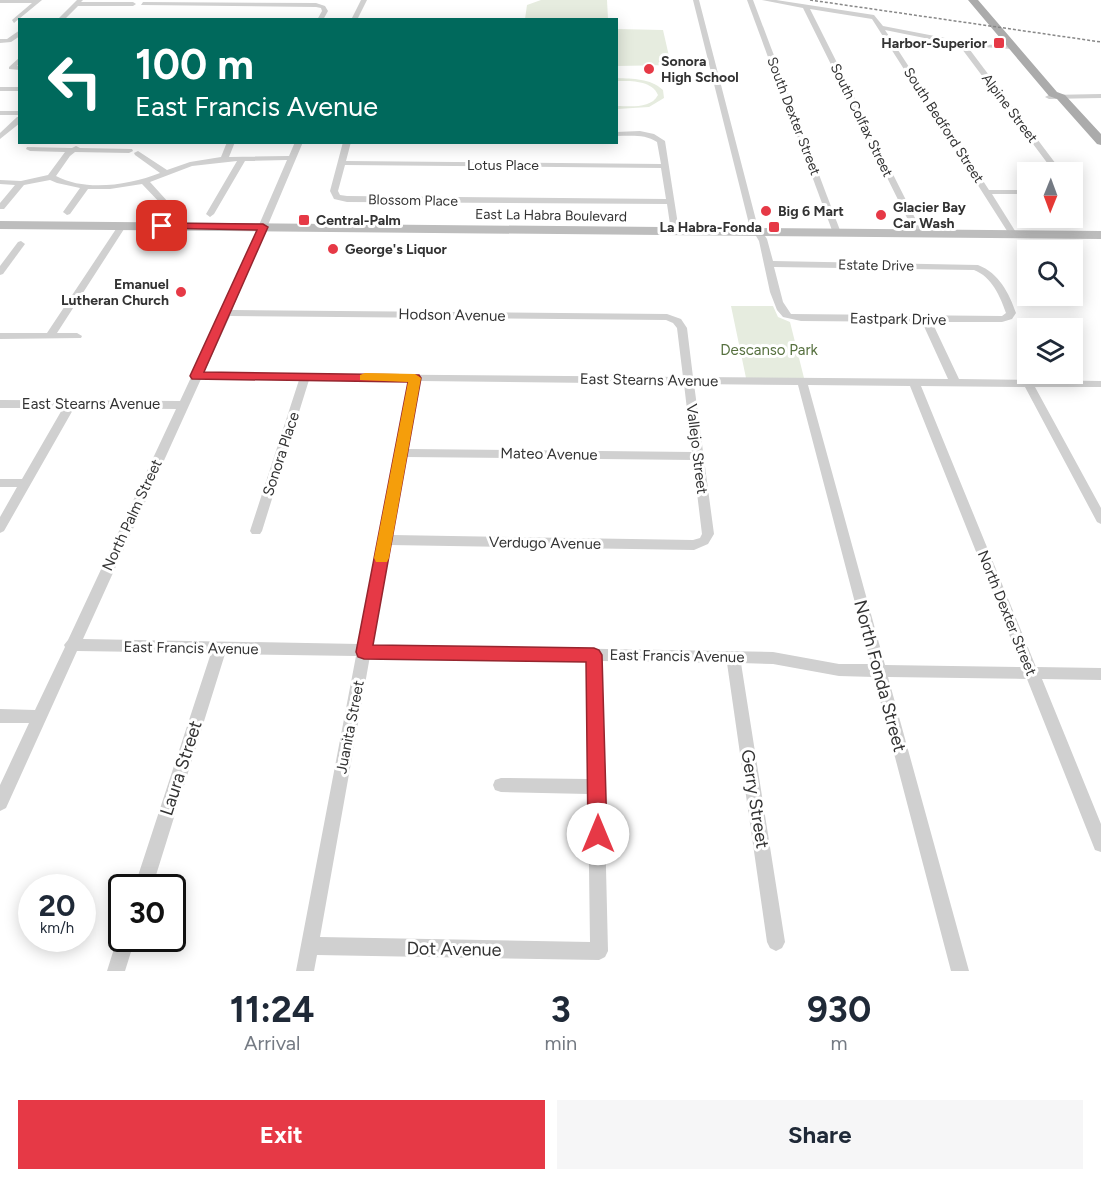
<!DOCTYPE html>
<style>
body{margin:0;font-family:Figtree,sans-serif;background:#f6f6f7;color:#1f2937;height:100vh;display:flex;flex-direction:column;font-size:22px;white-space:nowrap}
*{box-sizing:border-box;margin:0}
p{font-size:20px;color:#747a83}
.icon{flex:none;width:33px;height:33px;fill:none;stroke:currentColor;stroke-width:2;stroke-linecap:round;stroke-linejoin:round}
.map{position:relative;height:971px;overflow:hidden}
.drawer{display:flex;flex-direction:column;background:#fff;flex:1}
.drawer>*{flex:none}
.hud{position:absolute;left:18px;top:18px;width:600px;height:126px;border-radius:0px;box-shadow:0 3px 15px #0003;background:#00695c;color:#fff;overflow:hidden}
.needle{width:39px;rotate:181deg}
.tools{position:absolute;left:1017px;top:162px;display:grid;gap:12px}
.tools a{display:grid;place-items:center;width:66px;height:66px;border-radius:0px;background:#fff;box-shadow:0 3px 15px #0003;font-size:30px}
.speed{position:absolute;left:18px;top:874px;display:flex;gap:12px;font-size:30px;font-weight:700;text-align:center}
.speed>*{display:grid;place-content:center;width:78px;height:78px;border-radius:50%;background:#fff;box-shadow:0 3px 15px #0003;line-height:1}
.speed small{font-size:15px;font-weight:400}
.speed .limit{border:3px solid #111;border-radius:9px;background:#fff;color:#111}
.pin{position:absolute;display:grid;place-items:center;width:51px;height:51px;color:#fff;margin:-26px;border-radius:12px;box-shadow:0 3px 9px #0006}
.me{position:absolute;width:66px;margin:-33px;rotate:0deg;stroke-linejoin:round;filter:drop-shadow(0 0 4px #0008)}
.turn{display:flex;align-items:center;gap:21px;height:126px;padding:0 18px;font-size:27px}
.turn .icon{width:78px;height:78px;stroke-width:2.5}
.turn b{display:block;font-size:42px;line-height:51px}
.eta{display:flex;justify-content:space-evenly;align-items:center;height:102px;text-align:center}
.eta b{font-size:36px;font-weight:700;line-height:42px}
.cta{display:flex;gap:12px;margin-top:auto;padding:12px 18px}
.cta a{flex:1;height:69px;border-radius:0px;background:#e63946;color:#fff;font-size:24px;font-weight:700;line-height:69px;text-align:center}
.cta a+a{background:#f6f6f7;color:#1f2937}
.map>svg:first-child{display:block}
.green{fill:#e6ecdf}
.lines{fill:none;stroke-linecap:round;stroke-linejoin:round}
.minor{fill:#d0d0d0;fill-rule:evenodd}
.secondary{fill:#bdbdbd;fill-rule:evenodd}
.primary{fill:#ababab;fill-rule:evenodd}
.rail{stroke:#888;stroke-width:1.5;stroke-dasharray:3 2;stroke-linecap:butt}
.route{fill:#e63946;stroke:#96252e;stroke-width:1.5}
.slow{fill:#f59e0b}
.poi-dot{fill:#e63946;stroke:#fff;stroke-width:2}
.labels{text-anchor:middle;stroke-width:6;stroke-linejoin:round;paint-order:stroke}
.far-poi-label{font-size:14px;font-weight:bold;fill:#333;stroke:#fff;text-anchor:start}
.far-street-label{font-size:14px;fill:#333;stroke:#fff}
.street-label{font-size:15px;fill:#333;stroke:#fff}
.park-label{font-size:15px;fill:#56703f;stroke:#fff}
.near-street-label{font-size:18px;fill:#333;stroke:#fff}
</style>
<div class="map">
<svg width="1101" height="971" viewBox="0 0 1101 971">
<rect width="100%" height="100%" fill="#fff"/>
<g class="green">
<polygon points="541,0 607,0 608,19 525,19 527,5"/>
<polygon points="616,29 663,30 671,65 617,66"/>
<path d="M617,78C633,79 650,78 663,90L664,98L649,107L617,109V106C630,106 651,109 658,95C652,80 630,81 617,81Z"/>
<polygon points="731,306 773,306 778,317 790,322 804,378 746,378"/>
</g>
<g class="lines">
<g class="minor">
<polygon points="0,0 42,0 14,23 12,20 32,3 0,3"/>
<polygon points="77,0 83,0 81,2 133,2 136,4 133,6 78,6 64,20 57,20"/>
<polygon points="361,0 367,0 357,20 351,20"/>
<path d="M693,0H699L757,224L767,239L773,261L978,265C999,273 1009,293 1016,313L1012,319L1002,322H932L959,379L1101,381V387H1035L1101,508V524L1097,522L1025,387L921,386L1036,667L1101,668V680L1042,679L1101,824V852L1095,850L1027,679L888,677L969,971H951L874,677L839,676L773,664L741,663L785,942L782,948L776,951L770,948L767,942L727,663L601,661L608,951L605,957L599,960L317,955L314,971H296L356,656L225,654L152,888H134L211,653L77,651L6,808L0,811V785L29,723H0V709L35,710L65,647L64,645L68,640L176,409L74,408L4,531L0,533V517L17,487H0V479H22L63,408H0V400L180,401L221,313L287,160L245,161L214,214L210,217L206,214L237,161L192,166L150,182L169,203L165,206L162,205L142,184L110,189H88L70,214L67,215L63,212L80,188L57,183L50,180L24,185L4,209H0V203L15,185L0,184V180L21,181L48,175L65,152L30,151L26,149L27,147L72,148L76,146L80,148L132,149L133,151L129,153L75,152L70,156L56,176C86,192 129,185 160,173L135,155L134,153L138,151L167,170L190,162L221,157L227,142H235L229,157L289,156L295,142H303L232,310L667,314L681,319L687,328L693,377L948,379L922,322L801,321L783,317L777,310L770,292L759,241L749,224ZM774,267L974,270C992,277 1000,296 1006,313L1002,316L791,314L783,302ZM230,316L666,320L673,323L677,328L683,377L204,373ZM201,379L299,380L250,531L252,534H260L262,531L309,380L409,381L359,644L83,639ZM420,381L684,384L692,452L408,449ZM694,384L798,385L871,664H839L773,652L373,645L390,545L694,550L708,544L714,534ZM808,385L910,386L1022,667L885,665ZM406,457L693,460L702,534L700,538L693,540L392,535ZM370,656L587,661L588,779L501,778L495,780L493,785L495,790L501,792L588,794L590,942L320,937Z"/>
<polygon points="747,0 753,0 841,233 840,235 834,235 833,233"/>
<polygon points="762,0 776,0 874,15 883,26 976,44 1014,46 1015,47 1012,49 967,46 1062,172 1054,172 959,45 885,30 989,190 1028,190 1028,194 992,194 1017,234 1016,236 1013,237 1009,234 872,19 810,9 923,234 919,237 916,236 803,8"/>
<polygon points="143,2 316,3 325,6 328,11 323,20 317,20 322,11 321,8 316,7 141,5"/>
<polygon points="20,30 20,36 11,42 0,43 0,39 7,39"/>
<polygon points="20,57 20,63 17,66 20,66 20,70 9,69 9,67"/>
<rect x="0" y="87" width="20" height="4"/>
<polygon points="1101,94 1101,98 1049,99 1045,97 1049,95"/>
<rect x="0" y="111" width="20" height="4"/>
<polygon points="17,117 20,117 20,123 0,139 0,133"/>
<path d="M640,131L654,134L665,141L679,231L678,233L671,231L667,204L347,202L334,199L330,191L343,142H351L346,161L661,164L657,142C645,134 631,136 616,136V132ZM345,165L661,168L666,199L347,196L340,195L338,191Z"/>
<polygon points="122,223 126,226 57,333 77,333 82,336 81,338 0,339 0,333 47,333 118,226"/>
<polygon points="21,241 25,244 3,274 0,275 0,266 18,242"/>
<polygon points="122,932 122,939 135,939 125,971 107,971 117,939"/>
</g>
<polygon class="secondary" points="0,221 1101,231 1101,239 0,229"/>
<polygon class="primary" points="968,0 978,0 1057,92 1065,95 1101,134 1101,145 1097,144 1057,99 1049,96"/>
<polyline class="rail" points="810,0 1101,42"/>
</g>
<polygon class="route" points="162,223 263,224 268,227 204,372 419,375 421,378 373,645 594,648 599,650 602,655 607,834 604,840 598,843 591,840 588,834 586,662 364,659 358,657 356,652 408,382 192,379 190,376 257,230 158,228 157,226"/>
<polygon class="slow" points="365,373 415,374 421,378 389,558 387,562 376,562 374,558 408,382 360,380 360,375"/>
<g class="poi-dot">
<rect x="993" y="37" width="12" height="12" rx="3"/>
<circle cx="649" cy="69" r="6"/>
<circle cx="766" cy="211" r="6"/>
<circle cx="881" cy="215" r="6"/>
<rect x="298" y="214" width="12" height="12" rx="3"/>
<rect x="768" y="221" width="12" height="12" rx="3"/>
<circle cx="333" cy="249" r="6"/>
<circle cx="181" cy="292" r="6"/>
</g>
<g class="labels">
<g class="far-poi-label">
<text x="987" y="48" text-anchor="end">Harbor-Superior</text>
<text x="661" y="66">Sonora<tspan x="661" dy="16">High School</tspan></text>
<text x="893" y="212">Glacier Bay<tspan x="893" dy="16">Car Wash</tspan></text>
<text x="778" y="216">Big 6 Mart</text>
<text x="316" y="225">Central-Palm</text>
<text x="762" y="232" text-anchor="end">La Habra-Fonda</text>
<text x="345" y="254">George's Liquor</text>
<text x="169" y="289" text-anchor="end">Emanuel<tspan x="169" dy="16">Lutheran Church</tspan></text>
</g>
<g class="far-street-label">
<text transform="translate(1010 108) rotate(53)" y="5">Alpine Street</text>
<text transform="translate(794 116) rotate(69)" y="5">South Dexter Street</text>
<text transform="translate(862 120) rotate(64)" y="5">South Colfax Street</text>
<text transform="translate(944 125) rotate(57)" y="5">South Bedford Street</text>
<text x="503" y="170">Lotus Place</text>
<text transform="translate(413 200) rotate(1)" y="5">Blossom Place</text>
<text transform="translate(551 215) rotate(1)" y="5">East La Habra Boulevard</text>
<text transform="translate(876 265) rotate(1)" y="5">Estate Drive</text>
</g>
<g class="street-label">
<text transform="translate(452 315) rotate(1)" y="5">Hodson Avenue</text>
<text transform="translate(898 319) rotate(1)" y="5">Eastpark Drive</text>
<text transform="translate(649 380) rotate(1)" y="5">East Stearns Avenue</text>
<text x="91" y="409">East Stearns Avenue</text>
<text transform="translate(697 449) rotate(83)" y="5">Vallejo Street</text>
<text transform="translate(281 454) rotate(-72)" y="5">Sonora Place</text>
<text transform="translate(549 454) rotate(1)" y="5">Mateo Avenue</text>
<text transform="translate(132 515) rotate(-65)" y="5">North Palm Street</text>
<text transform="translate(545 543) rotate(1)" y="5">Verdugo Avenue</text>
<text transform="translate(1007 613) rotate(68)" y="5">North Dexter Street</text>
<text transform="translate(191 648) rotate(1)" y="5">East Francis Avenue</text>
<text transform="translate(677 656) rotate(1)" y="5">East Francis Avenue</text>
<text transform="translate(350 727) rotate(-79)" y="5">Juanita Street</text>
</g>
<g class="park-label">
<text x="769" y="355">Descanso Park</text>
</g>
<g class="near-street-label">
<text transform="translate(880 676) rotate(75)" y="6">North Fonda Street</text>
<text transform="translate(181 768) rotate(-72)" y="6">Laura Street</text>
<text transform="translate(755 799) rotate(81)" y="6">Gerry Street</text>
<text transform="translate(454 949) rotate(1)" y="6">Dot Avenue</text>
</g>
</g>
</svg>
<div class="tools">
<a><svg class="needle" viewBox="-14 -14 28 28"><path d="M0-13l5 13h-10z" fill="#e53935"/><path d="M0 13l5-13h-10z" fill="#747a83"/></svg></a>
<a><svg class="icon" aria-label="search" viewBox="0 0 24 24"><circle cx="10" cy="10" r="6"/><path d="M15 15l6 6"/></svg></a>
<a><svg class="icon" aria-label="layers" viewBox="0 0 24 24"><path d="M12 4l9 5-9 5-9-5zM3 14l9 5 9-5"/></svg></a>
</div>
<div class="speed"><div>20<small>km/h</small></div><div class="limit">30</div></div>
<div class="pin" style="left:162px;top:226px;background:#d93025"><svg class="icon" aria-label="arrive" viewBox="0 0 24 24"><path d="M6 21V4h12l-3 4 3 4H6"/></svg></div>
<svg class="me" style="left:598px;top:834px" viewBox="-20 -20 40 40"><circle r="19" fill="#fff"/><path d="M0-13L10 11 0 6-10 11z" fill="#e63946"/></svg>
<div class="hud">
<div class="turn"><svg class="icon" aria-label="left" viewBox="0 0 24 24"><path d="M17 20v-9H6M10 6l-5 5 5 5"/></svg><div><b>100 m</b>East Francis Avenue</div></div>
</div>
</div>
<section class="drawer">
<div class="eta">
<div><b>11:24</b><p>Arrival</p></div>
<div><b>3</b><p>min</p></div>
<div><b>930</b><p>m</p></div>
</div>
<div class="cta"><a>Exit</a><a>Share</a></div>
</section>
